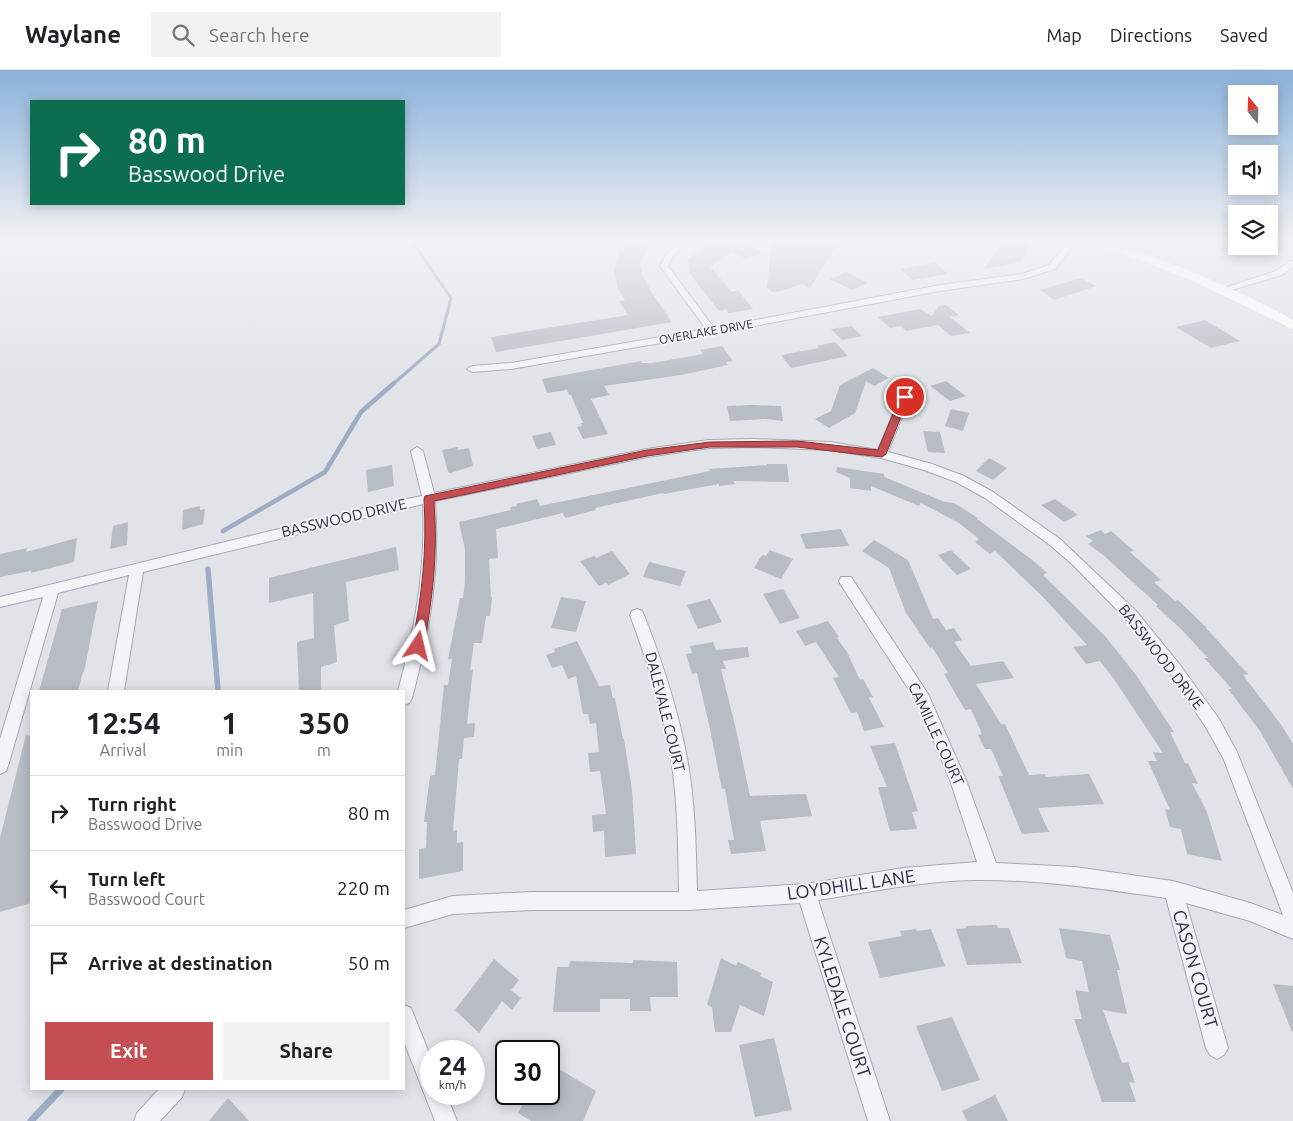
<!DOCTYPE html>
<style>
body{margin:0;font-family:Ubuntu,sans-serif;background:#f2f2f2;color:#202124;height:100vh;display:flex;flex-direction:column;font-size:19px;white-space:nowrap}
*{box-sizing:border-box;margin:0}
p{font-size:16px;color:#757577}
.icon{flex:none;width:28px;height:28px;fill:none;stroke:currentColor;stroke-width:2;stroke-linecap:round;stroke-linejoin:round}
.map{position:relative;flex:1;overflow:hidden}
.details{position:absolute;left:30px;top:620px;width:375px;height:400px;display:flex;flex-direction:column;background:#fff;border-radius:0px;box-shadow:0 2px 12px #0003}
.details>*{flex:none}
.hud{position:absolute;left:30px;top:30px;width:375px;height:105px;border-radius:0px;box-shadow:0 2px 12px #0003;background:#0b6e4f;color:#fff;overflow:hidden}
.needle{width:32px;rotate:341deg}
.controls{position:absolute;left:1228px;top:15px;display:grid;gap:10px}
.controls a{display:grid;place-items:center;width:50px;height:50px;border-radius:0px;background:#fff;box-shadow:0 2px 12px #0003;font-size:25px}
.speed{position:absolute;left:420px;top:970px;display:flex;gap:10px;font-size:25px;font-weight:700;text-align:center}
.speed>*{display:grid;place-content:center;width:65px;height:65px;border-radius:50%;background:#fff;box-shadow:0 2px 12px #0003;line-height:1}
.speed small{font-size:12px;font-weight:400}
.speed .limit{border:2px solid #111;border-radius:8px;background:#fff;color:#111}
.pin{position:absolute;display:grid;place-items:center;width:42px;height:42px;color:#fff;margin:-21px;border:2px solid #fff;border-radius:50%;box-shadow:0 1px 5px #0007}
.me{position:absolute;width:55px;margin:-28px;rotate:10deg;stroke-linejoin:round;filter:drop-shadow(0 0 4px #0008)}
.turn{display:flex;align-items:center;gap:18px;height:105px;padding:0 15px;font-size:22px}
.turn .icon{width:65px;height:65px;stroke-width:2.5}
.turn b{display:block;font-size:35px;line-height:42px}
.eta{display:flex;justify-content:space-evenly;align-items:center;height:85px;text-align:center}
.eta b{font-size:30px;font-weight:600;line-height:35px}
.button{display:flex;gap:10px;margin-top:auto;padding:10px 15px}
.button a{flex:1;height:58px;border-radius:0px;background:#c54e52;color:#fff;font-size:20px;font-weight:600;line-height:58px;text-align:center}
.button a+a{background:#f2f2f2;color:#202124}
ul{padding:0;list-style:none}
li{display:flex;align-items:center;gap:15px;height:75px;padding:0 15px;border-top:1px solid #e0e0e0}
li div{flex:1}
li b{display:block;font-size:19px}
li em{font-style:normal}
header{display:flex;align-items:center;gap:30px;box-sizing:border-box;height:70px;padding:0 25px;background:#fff;border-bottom:1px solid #e0e0e0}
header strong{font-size:24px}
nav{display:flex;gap:28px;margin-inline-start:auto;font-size:18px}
.search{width:350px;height:45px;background:#f2f2f2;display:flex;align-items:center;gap:12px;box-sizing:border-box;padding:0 18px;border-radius:0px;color:#757577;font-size:19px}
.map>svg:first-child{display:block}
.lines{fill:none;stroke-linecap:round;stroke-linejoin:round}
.stream-far3{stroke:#9eadc6;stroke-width:3}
.stream-far2{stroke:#9eadc6;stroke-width:4.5}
.stream-far1{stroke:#9eadc6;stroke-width:5.5}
.stream{stroke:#9eadc6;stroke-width:7}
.building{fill:#b8bcc5}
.minor-casing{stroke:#a6a9b2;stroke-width:2}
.minor{fill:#f3f4f7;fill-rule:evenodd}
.secondary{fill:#fff;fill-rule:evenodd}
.route{fill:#c54e52;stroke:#803335}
.labels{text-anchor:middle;stroke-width:4;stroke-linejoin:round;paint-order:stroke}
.far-street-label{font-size:12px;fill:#2a2f3f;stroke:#f0f2f6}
.street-label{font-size:15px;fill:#2a2f3f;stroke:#f0f2f6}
.near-street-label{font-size:18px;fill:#2a2f3f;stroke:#f0f2f6}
</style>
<header>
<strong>Waylane</strong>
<div class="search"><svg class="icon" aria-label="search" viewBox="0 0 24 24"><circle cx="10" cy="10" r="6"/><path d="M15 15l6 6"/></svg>Search here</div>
<nav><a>Map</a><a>Directions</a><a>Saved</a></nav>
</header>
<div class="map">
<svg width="1293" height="1051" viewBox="0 0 1293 1051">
<rect width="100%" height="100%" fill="#e1e3e8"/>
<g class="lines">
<polyline class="stream-far3" points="393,314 439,274 451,228 411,170"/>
<polyline class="stream-far2" points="223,461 325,402 361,342 394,313"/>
<polyline class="stream-far1" points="208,499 218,621"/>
<polyline class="stream" points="31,1051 61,1019"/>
</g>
<g class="building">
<polygon points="631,170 654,170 646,180 640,195 642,203 650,220 672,252 496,282 491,267 628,245 619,231 625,230 618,219 614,200 620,180 624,180"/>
<polygon points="722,170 749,170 746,172 763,183 745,189 733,181 710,197 732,222 738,220 753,239 729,243 726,239 719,241 690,204 688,189 709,174"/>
<polygon points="772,170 837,170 833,175 836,176 810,218 802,214 774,223 767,218"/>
<polygon points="1004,170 1019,170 1031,175 1020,192 984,199"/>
<polygon points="935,193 948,204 913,210 900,199"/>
<polygon points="846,202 868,213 852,220 830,209"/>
<polygon points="1081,208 1097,216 1054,230 1040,220"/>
<polygon points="946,235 959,245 950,247 970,263 951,266 938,255 906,261 901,256 890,258 878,247 920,239 932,246 939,236"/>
<polygon points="1205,250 1240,271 1211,278 1176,257"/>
<polygon points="851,256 862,266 842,270 831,259"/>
<polygon points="835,272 848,286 791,298 781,285 819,278 817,276"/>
<polygon points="722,276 733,291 726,292 728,295 681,305 604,316 609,325 591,329 608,364 583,369 577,357 582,356 581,353 583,353 571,325 569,325 567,320 547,323 542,309 641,291 642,293 652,293 703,284 700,280"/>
<polygon points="873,298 889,308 874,316 866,311 855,343 829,358 815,349 831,341 840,315"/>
<polygon points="946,311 966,326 950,331 930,316"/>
<polygon points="751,335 781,336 783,351 765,349 730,351 727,336"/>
<polygon points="951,339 969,343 963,361 945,356"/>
<polygon points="923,361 940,362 945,383 928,382"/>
<polygon points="551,362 556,375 537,379 532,366"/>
<polygon points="458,377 458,380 469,378 473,396 450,403 448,402 442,380"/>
<polygon points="989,388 1007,398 993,410 976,401"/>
<polygon points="767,394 787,394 789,412 733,411 735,414 719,416 719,414 664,424 663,423 595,438 596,440 565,448 563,443 496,459 498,488 489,489 491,527 492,527 490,546 486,546 482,573 474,573 470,600 473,599 467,654 475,653 474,667 464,668 462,689 459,689 453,761 457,760 457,773 463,772 463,801 419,809 419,779 426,778 427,752 424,752 430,706 435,705 444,615 448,615 452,589 448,589 460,528 463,528 465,512 465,480 459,452 511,440 510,437 517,436 516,434 537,429 540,436 710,401 709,399 767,395"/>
<polygon points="392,395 394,416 368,422 366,400"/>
<polygon points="837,397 884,404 884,407 945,432 954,433 978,448 977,449 1031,489 1047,503 1043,505 1105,566 1136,605 1174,662 1170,662 1185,693 1188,693 1198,714 1192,713 1207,742 1222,791 1187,784 1181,759 1170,757 1165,739 1170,740 1148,691 1157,691 1153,682 1163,683 1114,609 1100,591 1086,594 1073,577 1087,575 1043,527 995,481 990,484 975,472 979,469 959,453 921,433 919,436 871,416 871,421 850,418 850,408 836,402"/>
<polygon points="1055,429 1078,445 1064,452 1041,435"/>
<polygon points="200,436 200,440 205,439 203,454 182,460 183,440"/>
<polygon points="128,452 127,475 110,479 113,456"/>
<polygon points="841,459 849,476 806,479 800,464"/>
<polygon points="1101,460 1105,464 1111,461 1134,481 1130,482 1161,510 1154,512 1175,531 1178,530 1207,558 1206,558 1248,604 1243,605 1282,656 1293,674 1293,719 1260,661 1228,619 1232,619 1204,588 1208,588 1181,559 1156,536 1158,535 1102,484 1088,474 1093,471 1086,466"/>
<polygon points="77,468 74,492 31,503 31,501 0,507 0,484 27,478 26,482"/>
<polygon points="874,470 908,490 933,549 938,548 946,560 954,558 962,570 954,572 971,596 1003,591 1014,608 976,614 1001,654 1005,654 1029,705 1045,704 1046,707 1089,704 1104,734 1038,738 1049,762 1022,764 998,706 1003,706 991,679 985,679 978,665 982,664 971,639 965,640 944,604 948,603 932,577 930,578 906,543 889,498 862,481"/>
<polygon points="396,477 399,500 346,512 349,551 334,555 337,592 321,597 321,621 299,621 297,572 314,568 313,523 269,533 269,508"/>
<polygon points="770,480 793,489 781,509 754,498 762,485 766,486"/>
<polygon points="951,480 957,486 971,499 957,505 938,485"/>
<polygon points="612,481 630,504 608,515 606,513 599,516 580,491 594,486 596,488"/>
<polygon points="649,492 686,501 680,516 643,507"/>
<polygon points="783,519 800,548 780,554 763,524"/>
<polygon points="561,527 586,531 576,562 551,558"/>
<polygon points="710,529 722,552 698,559 687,535"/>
<polygon points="98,531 84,602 83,602 78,621 39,621 62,539"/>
<polygon points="828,551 839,567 837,568 847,582 860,610 863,609 873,627 869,628 884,657 864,661 857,642 851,643 833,608 839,607 816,572 805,576 796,561"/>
<polygon points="577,571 599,616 610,615 613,628 615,628 623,669 624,669 632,720 636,784 605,787 604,761 593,762 592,745 606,744 600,701 590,702 588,683 599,682 596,653 590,654 588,644 583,644 576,606 568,609 562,595 552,598 546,585 555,582 554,579"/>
<polygon points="713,572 716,580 748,577 749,587 723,591 726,599 721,599 735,655 750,726 806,724 812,746 760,751 766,781 731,784 728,770 734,770 725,719 722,719 710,659 697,603 692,604 686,584 692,583 690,576"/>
<polygon points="26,665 31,666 31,833 0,842 0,768"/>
<polygon points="895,673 918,741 912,742 917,759 890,761 878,717 887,717 870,676"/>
<polygon points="997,855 998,858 1009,858 1022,893 967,895 956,859 966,858 966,856"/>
<polygon points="1059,858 1110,865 1120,900 1117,900 1127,944 1103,940 1122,993 1128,992 1135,1013 1129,1012 1136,1032 1102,1032 1074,949 1082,949 1075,920 1089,922 1082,891 1066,888"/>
<polygon points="916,859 917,861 931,859 945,896 880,908 868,872 902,866 900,861"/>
<polygon points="721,888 736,896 738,892 761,903 760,906 773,912 764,946 740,935 731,962 715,962 712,937 707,935"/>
<polygon points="494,889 519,910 511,920 521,928 512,940 502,931 479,963 455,940"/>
<polygon points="633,890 677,892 678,927 650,927 651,941 630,941 630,929 600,929 600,942 553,942 557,897 569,897 570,891 633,893"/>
<polygon points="1273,914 1293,916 1293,961 1292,962"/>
<polygon points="952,947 980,1010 942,1021 916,956"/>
<polygon points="774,968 792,1040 755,1047 739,975"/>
<polygon points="549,993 596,1021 583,1051 531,1051 518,1043 528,1024 549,1024"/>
<polygon points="995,1025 1008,1051 967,1051 962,1041"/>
<polygon points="228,1028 249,1051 209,1051"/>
</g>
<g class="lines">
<g class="minor-casing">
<g id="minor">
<polygon points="680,170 689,170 674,185 668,196 714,258 940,215 1022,204 1049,195 1070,170 1078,170 1055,199 1023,209 940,221 712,264 511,299 472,302 467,299 472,296 511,293 706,259 660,196 668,182"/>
<polygon points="1290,191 1293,191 1293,197 1282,205 1225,222 1221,219 1276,201"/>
<path d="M905,324L910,327L888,382L932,394L964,406L993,422L1060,469L1136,541L1180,595L1219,649L1237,682L1293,823V869L1250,851L1186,833L1228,978L1224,985L1217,989L1210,985L1206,978L1166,828C1103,819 1037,809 973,810C921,811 869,822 818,830L890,1051H868L800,833L688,840H532L453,844L404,858V840L453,826L532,822H679C678,777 678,732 671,688C663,639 647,591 630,545L632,541L637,539L642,541L644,545C662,591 678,639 687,688C695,731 696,777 697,821L806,814L903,798L977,792L950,710L917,632L841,515L839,511L841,507H851L928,624L966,710L996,793L1075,797L1173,811L1250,833L1283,845L1224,690L1207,659L1170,603L1126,549L1073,495L1050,475L985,428L956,412L924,400L881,388L830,380L754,377L709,378L647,387L435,431C440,502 430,560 412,628L409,633L404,635V621H398C415,559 426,498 423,434L143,502L124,621H108L129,505L58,523L8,696L6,701L0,704V669L43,527L0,537V527L377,435L422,426L411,381L417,377L423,381L434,423L647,379L709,370L754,369L830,372L878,380L900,327Z"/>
<polygon points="404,935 411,938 431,988 431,1024 446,1024 457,1051 435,1051 404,972"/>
<polygon points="159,1019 185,1019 182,1027 160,1051 134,1051 137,1043"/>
</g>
</g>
<use href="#minor" class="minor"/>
<path class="secondary" d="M1082,170C1109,170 1132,179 1156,188C1204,205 1249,226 1293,250V259L1189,209L1137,189L1084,172Z"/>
</g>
<linearGradient id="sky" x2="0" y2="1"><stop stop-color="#8ab1da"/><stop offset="0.54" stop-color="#f2f2f5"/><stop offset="1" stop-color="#f2f2f5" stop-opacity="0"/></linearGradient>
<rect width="1293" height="317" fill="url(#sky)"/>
<path class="route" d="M905,325L909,327L886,384L882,387L797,377H710L647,386L434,431C438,484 433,524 424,576L422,579H414L412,576C422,523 427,483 424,429L425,426L647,380L710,372L797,371L878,380L900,327Z"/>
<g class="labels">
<g class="far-street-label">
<text transform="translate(706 262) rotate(-10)" y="4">OVERLAKE DRIVE</text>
</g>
<g class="street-label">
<text transform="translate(344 448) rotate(-13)" y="5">BASSWOOD DRIVE</text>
<text transform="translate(1161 587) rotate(52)" y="5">BASSWOOD DRIVE</text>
<text transform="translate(665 642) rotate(76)" y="5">DALEVALE COURT</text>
<text transform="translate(936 664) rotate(65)" y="5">CAMILLE COURT</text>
</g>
<g class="near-street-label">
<text transform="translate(851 815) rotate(-8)" y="6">LOYDHILL LANE</text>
<text transform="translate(1195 899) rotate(74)" y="6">CASON COURT</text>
<text transform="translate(842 937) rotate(72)" y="6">KYLEDALE COURT</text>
</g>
</g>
</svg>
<div class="controls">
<a><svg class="needle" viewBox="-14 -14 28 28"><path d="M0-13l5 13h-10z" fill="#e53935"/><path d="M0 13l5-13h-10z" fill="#757577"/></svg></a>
<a><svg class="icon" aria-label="sound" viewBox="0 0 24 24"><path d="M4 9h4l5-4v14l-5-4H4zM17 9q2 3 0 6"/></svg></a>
<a><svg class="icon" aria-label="layers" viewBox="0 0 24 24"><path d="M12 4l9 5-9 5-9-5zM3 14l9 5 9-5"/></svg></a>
</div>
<div class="speed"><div>24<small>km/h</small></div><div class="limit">30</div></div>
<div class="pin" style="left:905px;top:327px;background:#d93025"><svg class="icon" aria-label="arrive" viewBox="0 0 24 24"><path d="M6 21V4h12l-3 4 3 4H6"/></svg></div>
<svg class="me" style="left:418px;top:576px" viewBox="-20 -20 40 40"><path d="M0-17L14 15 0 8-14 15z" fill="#c54e52" stroke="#fff" stroke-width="4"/></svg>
<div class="hud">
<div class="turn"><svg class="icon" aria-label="right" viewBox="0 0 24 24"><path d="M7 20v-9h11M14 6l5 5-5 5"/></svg><div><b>80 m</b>Basswood Drive</div></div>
</div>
<section class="details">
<div class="eta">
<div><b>12:54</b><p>Arrival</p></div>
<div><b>1</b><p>min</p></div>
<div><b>350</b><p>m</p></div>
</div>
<ul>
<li><svg class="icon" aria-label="right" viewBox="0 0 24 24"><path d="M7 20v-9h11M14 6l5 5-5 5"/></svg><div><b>Turn right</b><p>Basswood Drive</p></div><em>80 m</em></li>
<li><svg class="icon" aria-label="left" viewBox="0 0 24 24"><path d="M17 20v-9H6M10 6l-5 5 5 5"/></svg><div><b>Turn left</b><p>Basswood Court</p></div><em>220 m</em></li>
<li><svg class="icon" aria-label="arrive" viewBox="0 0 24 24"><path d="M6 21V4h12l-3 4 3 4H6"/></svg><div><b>Arrive at destination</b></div><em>50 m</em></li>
</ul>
<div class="button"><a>Exit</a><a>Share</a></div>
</section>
</div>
